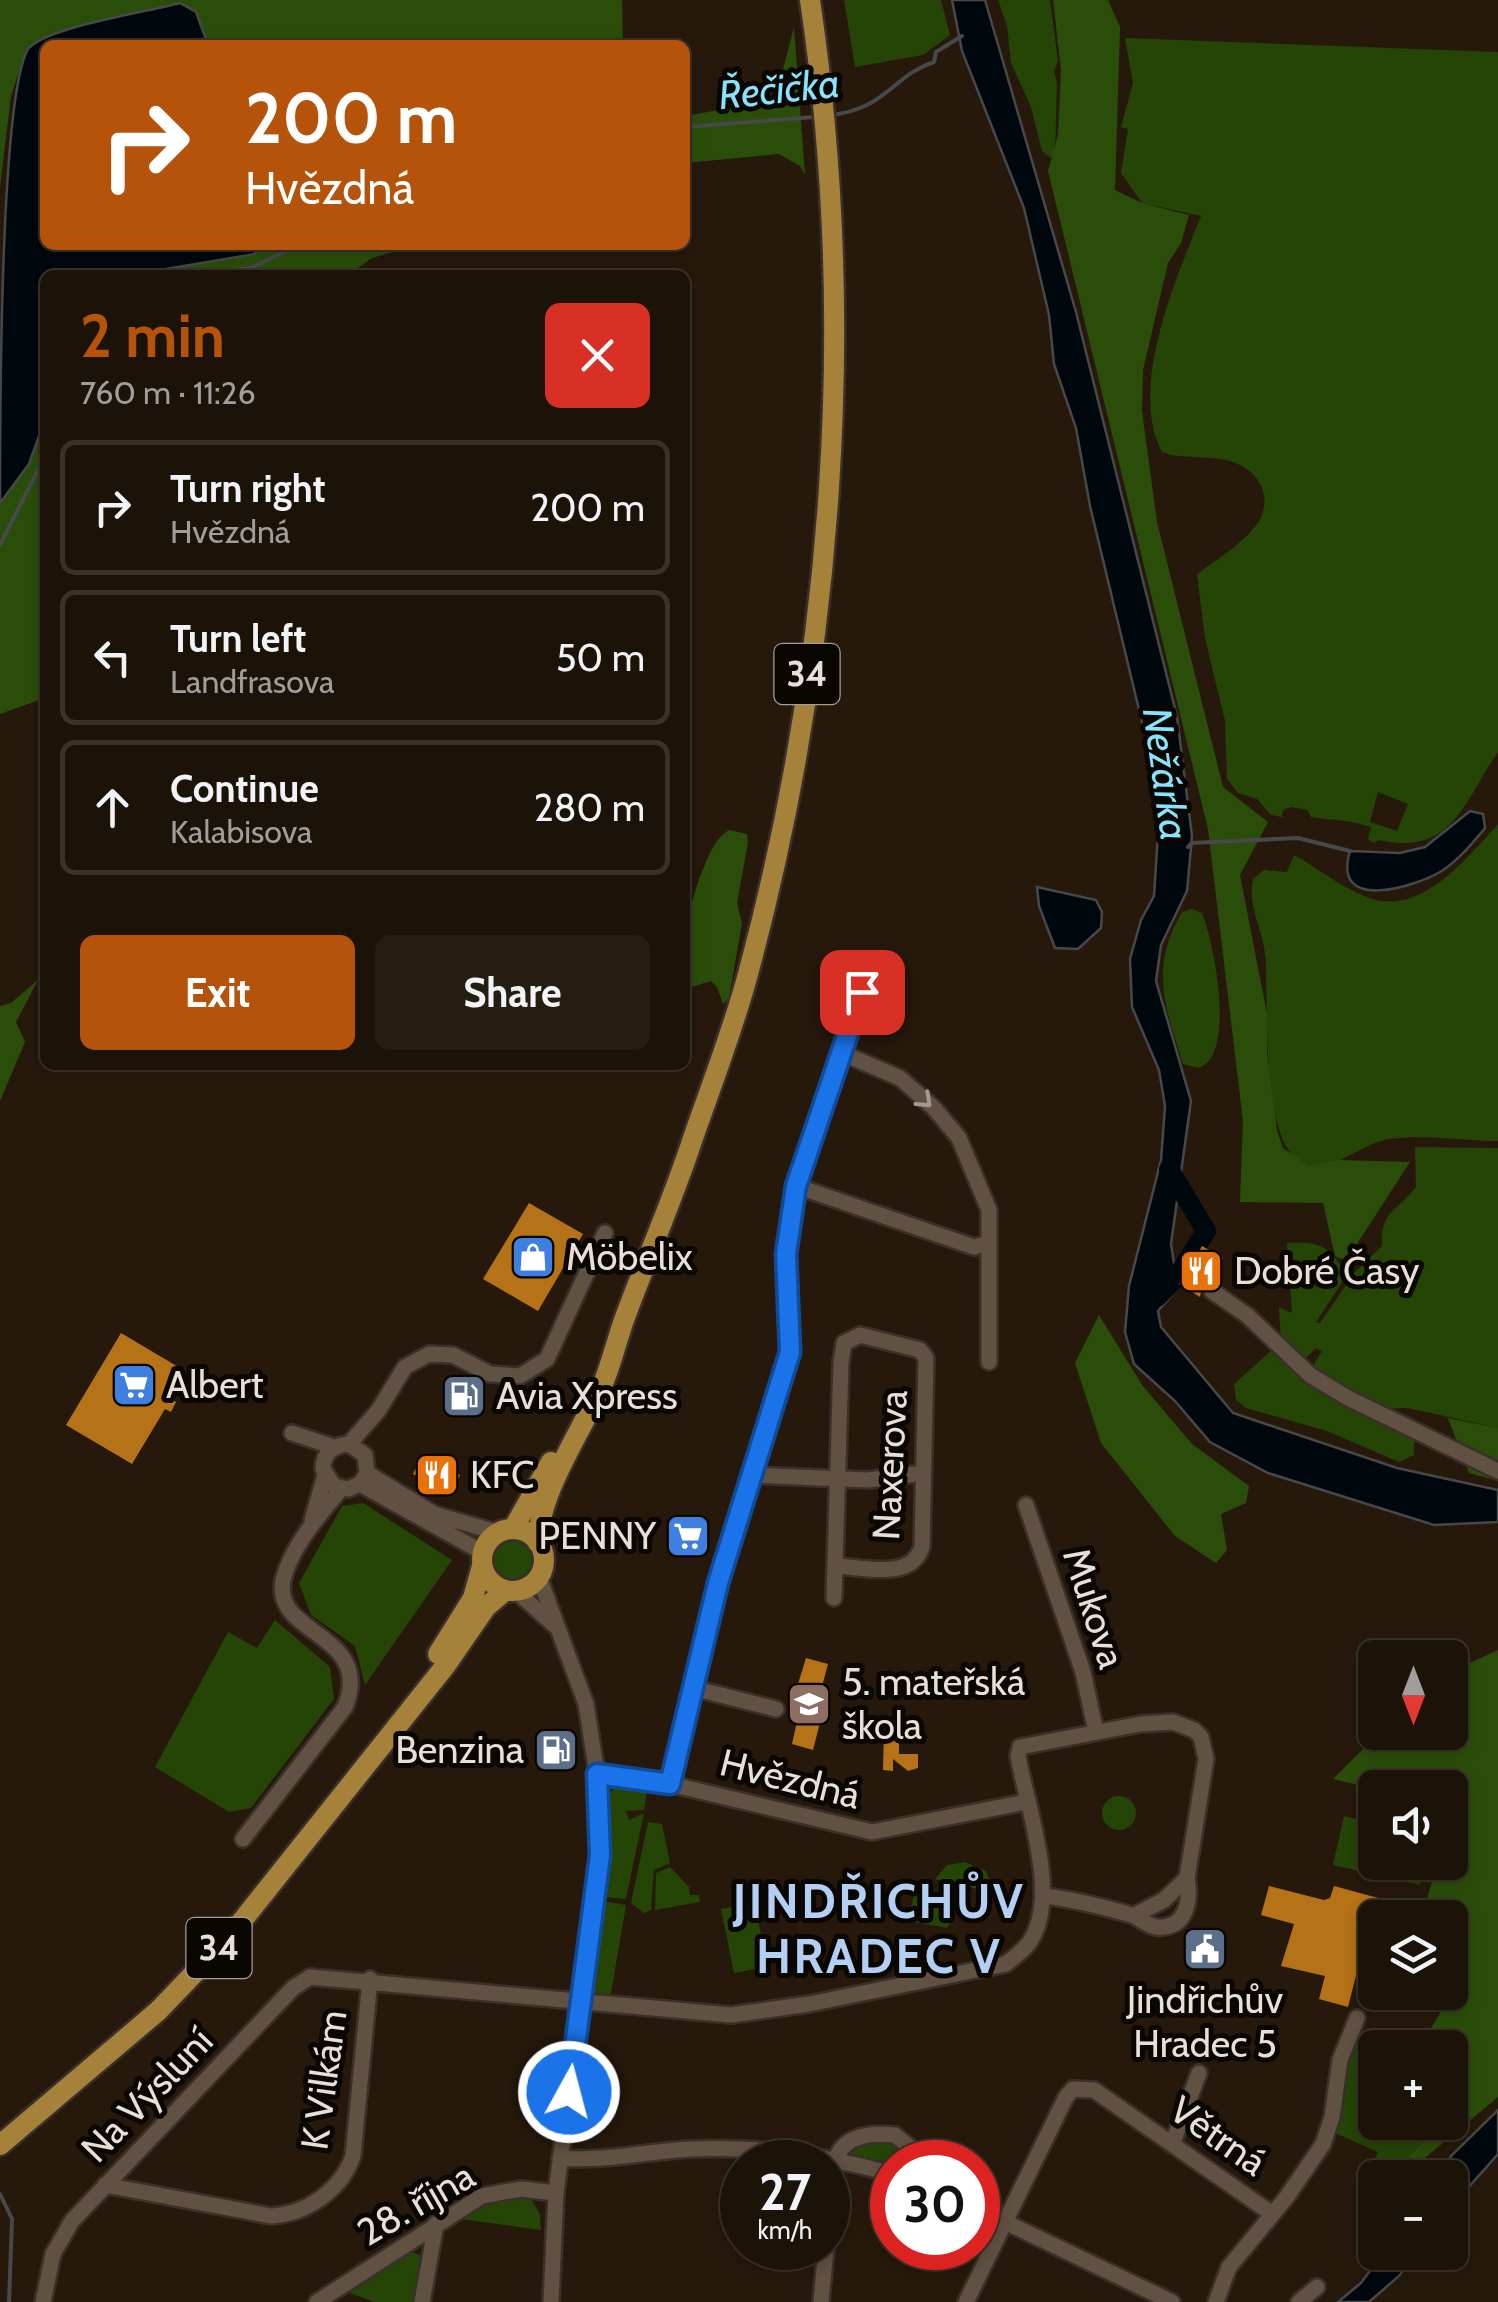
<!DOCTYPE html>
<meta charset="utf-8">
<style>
body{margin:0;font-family:Cabin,sans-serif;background:#251c12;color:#f1f3f6;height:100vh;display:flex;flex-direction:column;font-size:38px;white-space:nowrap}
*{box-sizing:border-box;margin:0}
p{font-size:32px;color:#a09e9c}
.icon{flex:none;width:55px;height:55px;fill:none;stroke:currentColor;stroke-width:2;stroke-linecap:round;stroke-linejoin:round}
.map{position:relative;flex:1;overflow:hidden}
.panel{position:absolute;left:40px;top:270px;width:650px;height:800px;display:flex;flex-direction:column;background:#1c1308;border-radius:15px;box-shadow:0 5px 15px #0003,0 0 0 2px #3a3229}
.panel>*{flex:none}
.hud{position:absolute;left:40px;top:40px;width:650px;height:210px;border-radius:15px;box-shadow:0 5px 15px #0003,0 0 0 2px #3a3229;background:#b45309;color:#fff;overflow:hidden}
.needle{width:65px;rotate:180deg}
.fabs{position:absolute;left:1358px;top:1640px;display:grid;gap:20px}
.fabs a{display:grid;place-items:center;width:110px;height:110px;border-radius:15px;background:#1c1308;box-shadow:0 5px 15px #0003,0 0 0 2px #3a3229;font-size:50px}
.speed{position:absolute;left:720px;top:2140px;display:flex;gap:20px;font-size:50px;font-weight:700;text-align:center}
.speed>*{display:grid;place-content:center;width:130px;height:130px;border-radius:50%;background:#1c1308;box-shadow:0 5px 15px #0003,0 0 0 2px #3a3229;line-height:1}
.speed small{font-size:25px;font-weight:400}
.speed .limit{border:15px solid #d22;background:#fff;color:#111}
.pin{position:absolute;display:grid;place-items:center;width:85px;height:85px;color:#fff;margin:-42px;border-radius:20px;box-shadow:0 5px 15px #0006}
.me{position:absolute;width:110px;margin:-55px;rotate:7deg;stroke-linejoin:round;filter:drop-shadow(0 0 8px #0008)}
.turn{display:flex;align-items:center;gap:35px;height:210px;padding:0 40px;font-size:45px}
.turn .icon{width:130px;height:130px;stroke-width:2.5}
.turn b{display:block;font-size:70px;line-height:85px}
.round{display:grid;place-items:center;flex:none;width:105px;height:105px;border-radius:15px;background:#251c12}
.overview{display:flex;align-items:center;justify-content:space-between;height:170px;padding:0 40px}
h1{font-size:60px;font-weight:700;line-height:75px;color:#b45309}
.action{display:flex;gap:20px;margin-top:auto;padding:20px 40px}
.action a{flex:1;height:115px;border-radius:15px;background:#b45309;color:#fff;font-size:40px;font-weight:700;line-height:115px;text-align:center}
.action a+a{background:#251c12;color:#f1f3f6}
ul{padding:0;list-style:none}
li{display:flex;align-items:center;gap:30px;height:135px;margin:0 20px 15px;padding:0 20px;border:5px solid #3a3229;border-radius:15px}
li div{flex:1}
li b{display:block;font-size:38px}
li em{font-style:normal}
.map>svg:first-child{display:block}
.green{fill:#244506;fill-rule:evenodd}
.forest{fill:#2a4e0a}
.water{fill:#00080d;stroke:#464849;stroke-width:2.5}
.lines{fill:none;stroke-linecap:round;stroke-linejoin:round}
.stream{stroke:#464849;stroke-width:4}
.river{stroke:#00080d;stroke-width:20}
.building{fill:#b57217}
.minor-casing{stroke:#3a302b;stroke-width:20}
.major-casing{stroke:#3a302b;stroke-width:25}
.minor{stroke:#605142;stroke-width:15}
.major{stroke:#a58139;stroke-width:20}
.oneway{stroke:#a4988c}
.route-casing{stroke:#114b97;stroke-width:25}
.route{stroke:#1a73e8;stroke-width:18}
.labels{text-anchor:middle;stroke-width:10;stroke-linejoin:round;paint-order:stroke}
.shield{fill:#0a0602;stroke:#a59e96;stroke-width:2.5}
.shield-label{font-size:35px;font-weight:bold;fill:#e8dfd6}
.poi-label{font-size:38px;fill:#e8dfd6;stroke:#0a0602;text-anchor:start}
.street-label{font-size:38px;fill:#e8dfd6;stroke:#0a0602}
.water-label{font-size:40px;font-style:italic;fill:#88e4fe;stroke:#0a0602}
.district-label{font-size:48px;font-weight:bold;letter-spacing:2.5px;fill:#b3cff4;stroke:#0a0602}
</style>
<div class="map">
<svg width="1498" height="2302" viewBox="0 0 1498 2302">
<rect width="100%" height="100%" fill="#26190b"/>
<g class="green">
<polygon points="844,0 941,0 950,35 923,55 855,67"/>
<polygon points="998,0 1050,0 1058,61 1054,71 1057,83 1055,155 1051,158 1042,151 1031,107 1011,63 1007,26"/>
<path d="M1125,38L1498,52V752C1464,800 1454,857 1378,840L1374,843L1368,839L1371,827C1348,819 1334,821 1311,817L1308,810L1291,807L1283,810L1282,817L1271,815L1257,799L1238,793L1227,779L1225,721L1205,638L1197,575C1222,553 1277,528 1262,488C1257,475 1246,467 1233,462C1214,456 1192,458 1171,455L1162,452C1128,387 1176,279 1201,216L1142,203L1121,173L1128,129L1121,127L1133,83ZM1378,792L1408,804L1397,831L1370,822Z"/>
<path d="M1498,824V1141C1464,1141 1424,1134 1390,1139C1364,1142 1338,1169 1311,1166C1256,1159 1270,997 1265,954C1262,927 1247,906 1253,879L1264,870L1287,872L1294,855C1319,869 1342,888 1369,898C1421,917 1469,856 1498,824Z"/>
<path d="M1192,909L1202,913C1214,942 1237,1057 1198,1068L1183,1064C1165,1006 1149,968 1182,912Z"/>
<path d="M1415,1147L1498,1148V1428L1408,1408L1381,1409L1315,1371L1314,1364L1322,1351L1316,1348L1303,1361L1281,1342L1279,1307L1292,1313L1287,1243C1322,1242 1328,1245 1347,1275L1316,1322L1320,1323L1355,1272L1382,1246C1380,1210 1398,1211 1416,1187Z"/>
<polygon points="1272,1350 1414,1437 1414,1455 1399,1462 1327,1431 1246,1408 1236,1400 1234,1384"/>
<polygon points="363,1503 452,1560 365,1685 355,1646 311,1615 299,1583 342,1506"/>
<circle cx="513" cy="1561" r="24"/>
<polygon points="275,1620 330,1667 334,1699 251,1808 229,1812 155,1767 228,1632 257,1648"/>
<polygon points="617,1785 647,1790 644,1810 626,1811 629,1820 644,1813 626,1899 603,1897 602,1893 608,1847 608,1795"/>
<circle cx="1119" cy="1813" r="17"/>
<polygon points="1344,1816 1375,1823 1375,1862 1425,1863 1420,1885 1333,1865"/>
<polygon points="648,1822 662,1824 670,1863 654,1870 651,1910 644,1913 631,1903"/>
<polygon points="965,1862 986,1871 994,1893 935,1879 947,1865"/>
<polygon points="670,1867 689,1887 690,1895 699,1895 700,1902 655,1910 656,1873"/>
<polygon points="914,1895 951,1904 949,1913 953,1919 947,1928 911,1921 908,1918"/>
<polygon points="603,1901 626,1905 610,1999 597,1997 591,1989"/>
<polygon points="755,1903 767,1967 734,1973 721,1909"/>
<polygon points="1352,2036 1375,2053 1375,2122 1442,2123 1388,2177 1375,2178 1374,2193 1368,2174 1378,2152 1335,2133"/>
<polygon points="893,2141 905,2157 903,2162 892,2162 892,2168 849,2154 853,2143"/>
<polygon points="518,2197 531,2199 540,2214 541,2230 453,2218 482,2201"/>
<polygon points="409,2250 423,2257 417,2302 374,2302 350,2293"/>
</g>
<g class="forest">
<polygon points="0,0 622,0 623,45 208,45 196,12 180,3 26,50 11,96 0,187"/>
<polygon points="1053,0 1108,0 1120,27 1115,190 1142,203 1189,215 1181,243 1168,263 1143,370 1142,411 1157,522 1223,787 1268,822 1240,875 1267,1014 1267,1053 1277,1131 1283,1148 1309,1166 1338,1160 1410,1162 1346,1261 1335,1256 1323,1203 1240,1202 1243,1121 1208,829 1048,171 1058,135 1061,70"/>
<polygon points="794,27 805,175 800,166 779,154 685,163 685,116 775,100"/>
<polygon points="256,245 417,245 372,258 348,275 156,275 166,269 254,254"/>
<polygon points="45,419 45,698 0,714 0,503 29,464"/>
<path d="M729,830L747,834L748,842L737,903L742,923L729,998L723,1004L717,987L711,981L685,989C685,939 686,908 706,862C712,849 716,838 729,830Z"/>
<polygon points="38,980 16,1022 25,1042 0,1101 0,1006 11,1003"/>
<polygon points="1099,1315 1142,1385 1192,1444 1249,1486 1246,1503 1221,1514 1227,1550 1216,1563 1175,1536 1101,1443 1075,1363"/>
<polygon points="1448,1418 1498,1428 1498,1481 1469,1473"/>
<polygon points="1498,1650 1498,2097 1402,2177 1388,2177 1442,2123 1450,2122 1453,2111 1450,2108 1450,2048 1420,2047 1460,1979 1450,1968 1450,1918 1422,1917 1437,1863 1450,1862 1453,1807 1450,1805 1450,1788 1375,1789 1333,1779 1379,1733 1450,1732 1450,1672"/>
</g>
<g class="water">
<polygon points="952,0 985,0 1076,312 1177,717 1192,836 1187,891 1161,945 1156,981 1191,1101 1171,1244 1178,1288 1158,1311 1161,1327 1233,1413 1397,1468 1498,1490 1498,1522 1434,1525 1268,1473 1210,1442 1175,1401 1134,1364 1125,1332 1129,1286 1161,1160 1165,1106 1159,1070 1132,1007 1130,959 1141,920 1154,896 1158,833 1148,747 1090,506 1076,428 1054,364 1049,315 1024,208 962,51"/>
<path d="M180,3L196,12L208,45H45V245H256L255,254L166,269L156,275H45V419L29,464L0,503C0,423 0,99 28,49C46,27 147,12 180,3Z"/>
<path d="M1470,811L1483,814L1485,828C1473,843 1457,862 1440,872C1414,887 1331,913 1350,851L1400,853L1425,847Z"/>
<polygon points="1037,887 1096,900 1102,912 1101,928 1078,949 1055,948 1039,906"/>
<polygon points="1498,2110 1498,2154 1450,2208 1450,2178 1436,2177 1452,2155"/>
<polygon points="1383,2253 1417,2253 1399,2276 1369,2302 1338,2302 1361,2283"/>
</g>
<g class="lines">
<g class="stream">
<path d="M829,115C886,110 893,75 934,62L936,52L962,36"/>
<polyline points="685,127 815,117"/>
<polyline points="188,275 251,268 298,245"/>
<polyline points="0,545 45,456"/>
<polyline points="1188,847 1192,843 1298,838 1350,851"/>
<polyline points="0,2194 12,2219 9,2302"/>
</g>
<polyline class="river" points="1157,1297 1177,1277 1206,1231 1169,1169"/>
</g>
<g class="building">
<polygon points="529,1203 583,1234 538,1311 483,1279"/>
<polygon points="1202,1246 1223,1258 1202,1285 1200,1297 1179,1284"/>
<polygon points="121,1333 185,1371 170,1398 176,1402 171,1412 165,1409 132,1464 66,1425"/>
<polygon points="422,1456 460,1475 451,1494 413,1474"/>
<polygon points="806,1658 828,1664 816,1709 823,1711 813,1750 792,1744 802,1699 794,1697"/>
<polygon points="884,1731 894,1731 894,1739 899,1739 899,1754 918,1754 918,1768 908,1771 893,1759 893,1771 883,1770"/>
<polygon points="1269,1886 1324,1900 1330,1898 1334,1886 1382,1899 1367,1957 1361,1956 1348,2007 1319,1999 1325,1976 1281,1966 1294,1924 1261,1915"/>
</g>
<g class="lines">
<g class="minor-casing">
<g id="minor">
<polyline points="834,1006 856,1012"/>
<polyline points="842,1053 900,1078 934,1108 959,1138 989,1210 989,1362"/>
<polyline points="796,1186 974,1247 989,1243"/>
<polyline points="1212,1291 1248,1316 1310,1375 1348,1398 1498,1471"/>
<polyline points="292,1433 334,1447"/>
<polyline points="349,1444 378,1411 405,1367 429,1354 453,1355 490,1374 520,1376 547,1359 605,1233"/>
<polyline points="367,1473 434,1514 499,1533"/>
<polyline points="750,1475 868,1480 923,1473"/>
<path d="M360,1484L367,1473L365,1455L349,1444C333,1445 323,1453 323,1469L334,1486L348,1489L360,1484L482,1552"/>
<polyline points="1026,1505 1083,1672 1096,1732"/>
<polyline points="312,1520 325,1475"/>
<polyline points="539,1577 586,1704 597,1774 601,1842 556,2193 551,2302"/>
<polyline points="516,1591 554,1625"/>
<path d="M834,1598L841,1362L844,1343L860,1335L920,1350L926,1358L922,1547C911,1581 865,1567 835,1566"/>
<polyline points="693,1688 776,1709"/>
<polyline points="597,1774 670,1784 872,1832 1026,1802"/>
<polyline points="670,1784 718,1583 790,1351 786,1254 796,1186 862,992"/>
<path d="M243,1839L345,1707C376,1630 263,1636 285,1573C296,1541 320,1514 341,1489"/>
<polyline points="1135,1915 1164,1900 1187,1878"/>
<polyline points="1173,2142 1199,2073"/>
<path d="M560,2158C605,2162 648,2151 692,2149C761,2146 826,2155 892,2174"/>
<path d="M105,2185L271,2216C307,2214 341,2190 353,2156L370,1979"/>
<polyline points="978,2209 1172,2302"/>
<path d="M828,2225C832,2171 824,2128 895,2135L911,2148V2162"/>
<path d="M43,2302L53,2254L72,2221L293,1988L310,1977L731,2015L809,2004L1006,1964C1013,1958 1023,1951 1029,1943C1061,1897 1027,1808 1018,1756L1020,1747L1140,1724L1173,1722L1194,1730L1201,1737L1206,1759L1187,1878C1191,1900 1187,1930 1156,1927C1145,1925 1138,1916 1128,1914C1100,1906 1072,1899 1043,1896"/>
<polyline points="317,2302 482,2196 521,2189 556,2193"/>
<polyline points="422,2302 436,2224"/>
<polyline points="821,2302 826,2248"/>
<polyline points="966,2302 1066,2097 1073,2089 1094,2090 1271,2213"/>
<polyline points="1216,2302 1229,2267 1286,2198 1323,2144 1332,2117 1340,2060 1357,2018"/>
<polyline points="1299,2302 1317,2287"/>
</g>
</g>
<g class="major-casing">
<g id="major">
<circle cx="513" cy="1560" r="31"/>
<polyline points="513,1529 551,1462"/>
<path d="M538,1543C538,1492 584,1428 604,1381C612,1361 617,1340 624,1320C646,1260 672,1202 692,1141C711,1086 733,1030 748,974C833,658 858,323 810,0"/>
<polyline points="438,1654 473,1598 482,1566"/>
<polyline points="0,2145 158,2011 230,1936 446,1665 486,1607 505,1591"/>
</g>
</g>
<use href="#minor" class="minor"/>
<use href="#major" class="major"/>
</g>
<defs><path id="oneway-chevron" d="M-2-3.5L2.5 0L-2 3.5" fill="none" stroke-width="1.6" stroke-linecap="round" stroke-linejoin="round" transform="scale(2.5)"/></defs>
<use class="oneway" href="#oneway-chevron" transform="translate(925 1101) rotate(43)"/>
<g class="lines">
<g class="route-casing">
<polyline id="route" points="569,2092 600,1855 597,1774 670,1784 718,1583 790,1352 786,1254 796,1186 862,992"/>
</g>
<use href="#route" class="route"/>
</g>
<defs>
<g id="shop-square" transform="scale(2.25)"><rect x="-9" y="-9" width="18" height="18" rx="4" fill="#3f7fe0" stroke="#0a0602"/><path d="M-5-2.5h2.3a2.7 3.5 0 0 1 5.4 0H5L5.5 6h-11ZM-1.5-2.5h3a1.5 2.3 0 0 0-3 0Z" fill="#fff"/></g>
<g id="restaurant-square" transform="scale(2.25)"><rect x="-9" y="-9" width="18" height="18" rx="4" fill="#e8710a" stroke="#0a0602"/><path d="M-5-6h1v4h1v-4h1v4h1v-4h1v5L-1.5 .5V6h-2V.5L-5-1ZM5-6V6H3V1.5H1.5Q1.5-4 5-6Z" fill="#fff"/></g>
<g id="supermarket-square" transform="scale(2.25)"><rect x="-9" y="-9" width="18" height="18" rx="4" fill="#3f7fe0" stroke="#0a0602"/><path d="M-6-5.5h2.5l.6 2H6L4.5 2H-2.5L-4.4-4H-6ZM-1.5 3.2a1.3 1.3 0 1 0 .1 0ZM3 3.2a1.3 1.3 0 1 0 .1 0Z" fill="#fff"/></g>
<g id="fuel-square" transform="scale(2.25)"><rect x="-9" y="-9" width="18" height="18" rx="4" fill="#5c6f8a" stroke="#0a0602"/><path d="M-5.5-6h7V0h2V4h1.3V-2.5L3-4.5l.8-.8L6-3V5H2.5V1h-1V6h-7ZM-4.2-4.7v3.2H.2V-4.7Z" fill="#fff"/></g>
<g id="school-square" transform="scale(2.25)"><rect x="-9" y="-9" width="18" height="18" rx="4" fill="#8d6e63" stroke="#0a0602"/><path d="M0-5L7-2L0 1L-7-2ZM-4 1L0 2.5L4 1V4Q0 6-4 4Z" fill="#fff"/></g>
<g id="civic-square" transform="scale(2.25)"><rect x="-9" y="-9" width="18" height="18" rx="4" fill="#5c6f8a" stroke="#0a0602"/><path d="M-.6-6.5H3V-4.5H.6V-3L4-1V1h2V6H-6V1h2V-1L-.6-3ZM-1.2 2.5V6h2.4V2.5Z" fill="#fff"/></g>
</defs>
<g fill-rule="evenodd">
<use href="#shop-square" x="533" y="1257"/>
<use href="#restaurant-square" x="1201" y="1271"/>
<use href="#supermarket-square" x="134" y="1385"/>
<use href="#fuel-square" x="464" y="1396"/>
<use href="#restaurant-square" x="437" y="1475"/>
<use href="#supermarket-square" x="688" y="1536"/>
<use href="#school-square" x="809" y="1704"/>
<use href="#fuel-square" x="556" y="1750"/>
<use href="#civic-square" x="1205" y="1949"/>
</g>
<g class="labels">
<g class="shield">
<rect x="774.5" y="644" width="65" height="60" rx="8"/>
<rect x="186.5" y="1918" width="65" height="60" rx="8"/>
</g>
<g class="shield-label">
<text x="807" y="686">34</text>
<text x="219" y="1960">34</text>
</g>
<g class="poi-label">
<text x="566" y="1270">Möbelix</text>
<text x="1234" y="1284">Dobré Časy</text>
<text x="166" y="1398">Albert</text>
<text x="496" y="1409">Avia Xpress</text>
<text x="470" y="1488">KFC</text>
<text x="656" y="1549" text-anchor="end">PENNY</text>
<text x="842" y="1695">5. mateřská<tspan x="842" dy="44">škola</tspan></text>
<text x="524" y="1763" text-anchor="end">Benzina</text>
<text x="1205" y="2013" text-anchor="middle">Jindřichův<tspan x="1205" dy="44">Hradec 5</tspan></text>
</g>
<g class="street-label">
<text transform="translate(890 1465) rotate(-87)" y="13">Naxerova</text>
<text transform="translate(1094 1608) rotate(72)" y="13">Mukova</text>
<text transform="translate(790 1779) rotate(14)" y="13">Hvězdná</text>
<text transform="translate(324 2080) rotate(-82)" y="13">K Vilkám</text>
<text transform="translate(147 2095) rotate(-46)" y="13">Na Výsluní</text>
<text transform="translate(1218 2136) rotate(35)" y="13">Větrná</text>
<text transform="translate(416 2204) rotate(-30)" y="13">28. října</text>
</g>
<g class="water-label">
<text transform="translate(779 89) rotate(-6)" y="14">Řečička</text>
<text transform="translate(1166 774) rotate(82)" y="14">Nežárka</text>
</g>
<g class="district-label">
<text x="879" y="1918">JINDŘICHŮV<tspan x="879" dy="55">HRADEC V</tspan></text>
</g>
</g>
</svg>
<div class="fabs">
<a><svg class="needle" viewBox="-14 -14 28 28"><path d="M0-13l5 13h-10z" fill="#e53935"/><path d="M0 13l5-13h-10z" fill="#a09e9c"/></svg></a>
<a><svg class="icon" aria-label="sound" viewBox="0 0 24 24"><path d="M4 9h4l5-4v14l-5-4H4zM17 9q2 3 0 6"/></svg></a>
<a><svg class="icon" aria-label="layers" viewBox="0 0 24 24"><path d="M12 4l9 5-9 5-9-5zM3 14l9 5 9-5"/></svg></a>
<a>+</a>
<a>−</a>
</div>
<div class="speed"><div>27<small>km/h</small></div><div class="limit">30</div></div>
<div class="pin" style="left:862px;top:992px;background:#d93025"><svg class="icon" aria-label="arrive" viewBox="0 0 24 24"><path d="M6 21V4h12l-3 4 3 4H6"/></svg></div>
<svg class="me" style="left:569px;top:2092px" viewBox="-20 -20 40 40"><circle r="17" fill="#1a73e8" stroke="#fff" stroke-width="3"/><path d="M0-11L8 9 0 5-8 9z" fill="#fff"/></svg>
<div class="hud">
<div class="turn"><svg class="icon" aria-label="right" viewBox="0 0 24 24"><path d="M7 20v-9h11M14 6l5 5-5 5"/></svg><div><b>200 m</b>Hvězdná</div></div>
</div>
<section class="panel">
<div class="overview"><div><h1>2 min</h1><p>760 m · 11:26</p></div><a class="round" style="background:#d93025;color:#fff"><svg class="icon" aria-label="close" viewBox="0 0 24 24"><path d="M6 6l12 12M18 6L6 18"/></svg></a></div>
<ul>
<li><svg class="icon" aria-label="right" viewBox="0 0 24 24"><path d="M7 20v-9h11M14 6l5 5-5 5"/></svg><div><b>Turn right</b><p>Hvězdná</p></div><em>200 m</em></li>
<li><svg class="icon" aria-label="left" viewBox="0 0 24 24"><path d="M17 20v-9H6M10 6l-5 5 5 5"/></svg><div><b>Turn left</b><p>Landfrasova</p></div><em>50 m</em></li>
<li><svg class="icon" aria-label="ahead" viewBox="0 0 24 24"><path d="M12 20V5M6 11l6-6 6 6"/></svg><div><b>Continue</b><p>Kalabisova</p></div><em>280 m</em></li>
</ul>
<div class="action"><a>Exit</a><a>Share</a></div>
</section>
</div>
